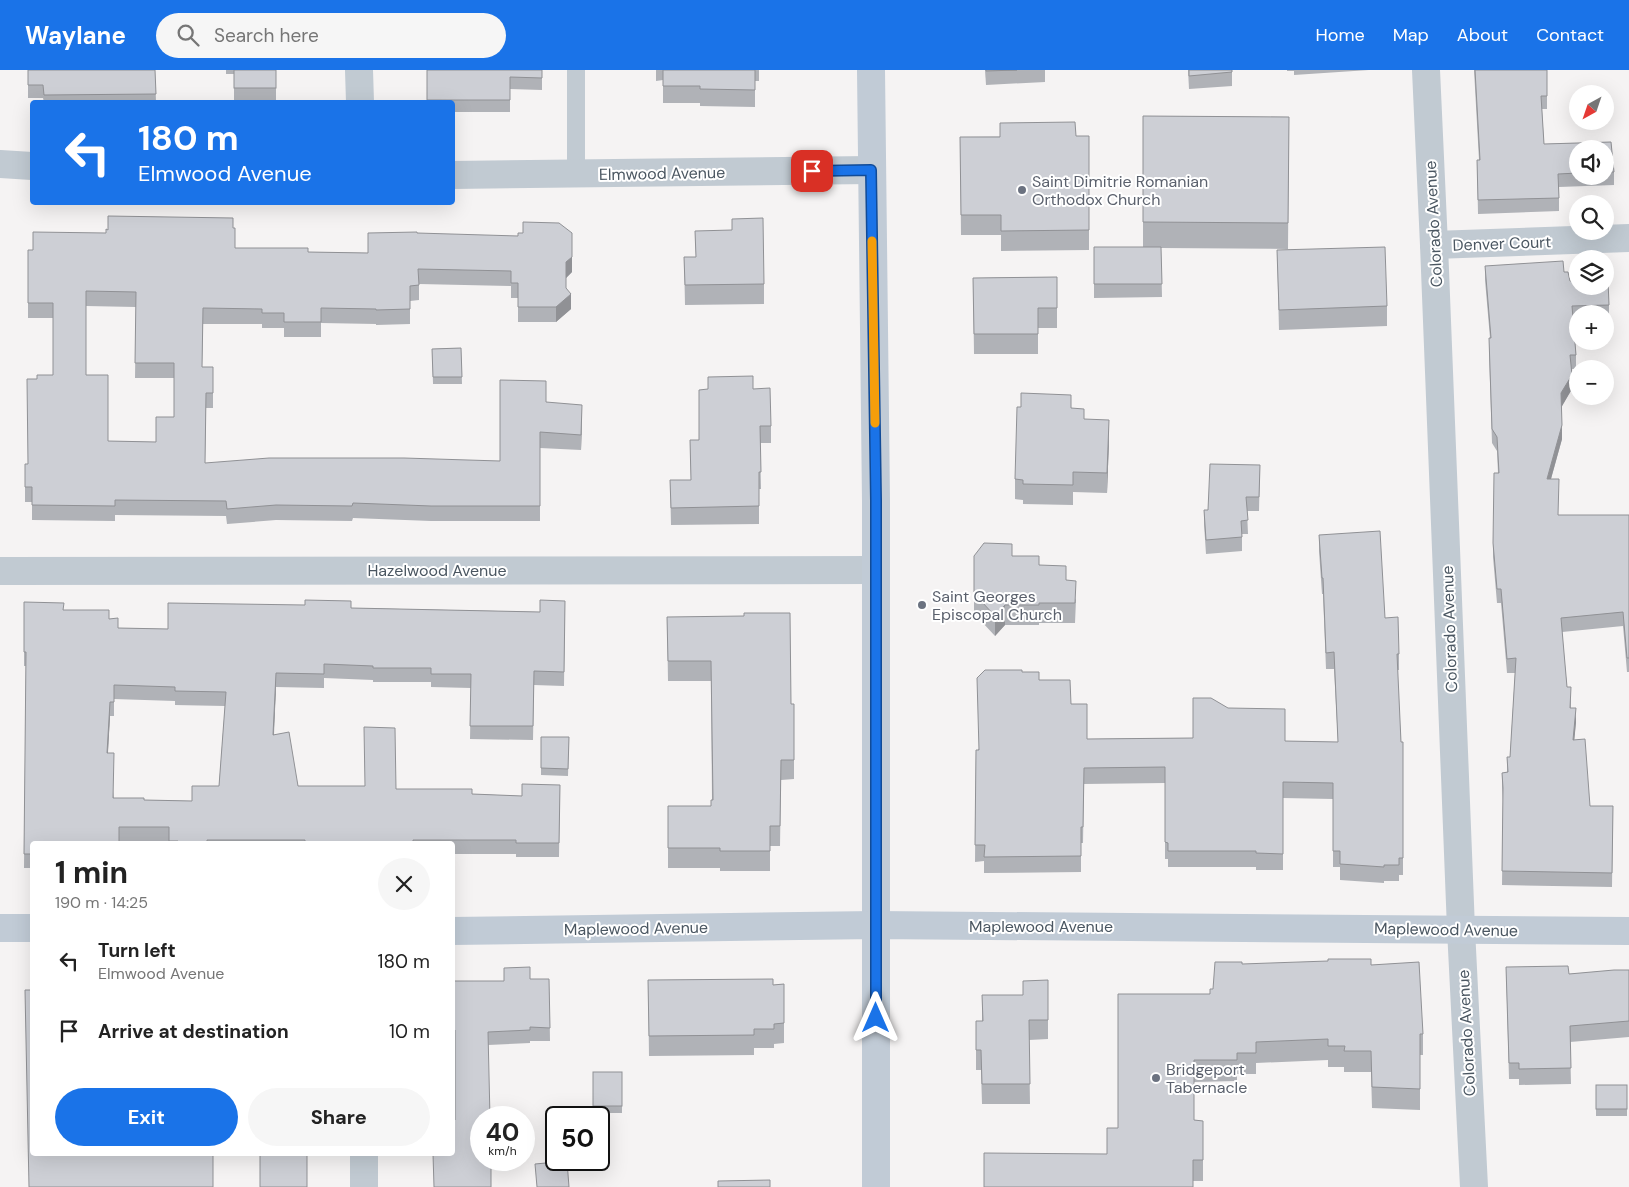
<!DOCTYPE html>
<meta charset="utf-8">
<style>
body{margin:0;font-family:"DM Sans",sans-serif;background:#f6f6f6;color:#222;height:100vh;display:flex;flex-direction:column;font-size:19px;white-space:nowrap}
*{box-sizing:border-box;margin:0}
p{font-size:16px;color:#767676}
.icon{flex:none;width:28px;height:28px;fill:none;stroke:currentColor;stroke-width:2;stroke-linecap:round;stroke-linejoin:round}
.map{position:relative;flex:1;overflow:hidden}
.details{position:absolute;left:30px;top:771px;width:425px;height:315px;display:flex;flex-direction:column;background:#fff;border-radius:5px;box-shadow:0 5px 20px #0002}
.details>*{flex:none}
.banner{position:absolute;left:30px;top:30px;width:425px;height:105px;border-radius:5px;box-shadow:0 5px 20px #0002;background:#1a73e8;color:#fff;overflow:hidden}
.needle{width:32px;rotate:220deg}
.controls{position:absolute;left:1569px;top:15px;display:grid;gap:10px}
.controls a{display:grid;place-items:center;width:45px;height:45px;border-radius:50%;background:#fff;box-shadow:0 5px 20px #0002;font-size:25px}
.speed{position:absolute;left:470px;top:1036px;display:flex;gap:10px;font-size:25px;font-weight:700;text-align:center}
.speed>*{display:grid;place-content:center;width:65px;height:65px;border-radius:50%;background:#fff;box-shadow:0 5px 20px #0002;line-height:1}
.speed small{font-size:12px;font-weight:400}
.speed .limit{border:2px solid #111;border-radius:8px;background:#fff;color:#111}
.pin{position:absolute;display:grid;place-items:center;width:42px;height:42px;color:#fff;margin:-21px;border-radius:10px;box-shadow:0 2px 8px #0006}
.me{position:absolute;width:55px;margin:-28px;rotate:0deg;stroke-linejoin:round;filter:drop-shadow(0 0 4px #0008)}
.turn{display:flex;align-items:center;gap:18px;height:105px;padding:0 25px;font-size:22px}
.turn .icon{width:65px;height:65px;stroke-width:2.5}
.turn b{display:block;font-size:35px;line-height:42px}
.round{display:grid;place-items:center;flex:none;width:52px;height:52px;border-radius:26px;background:#f6f6f6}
.headline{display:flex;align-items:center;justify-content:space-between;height:85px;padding:0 25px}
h1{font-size:30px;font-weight:700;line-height:38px}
.primary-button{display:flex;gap:10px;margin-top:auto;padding:10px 25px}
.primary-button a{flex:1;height:58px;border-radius:30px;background:#1a73e8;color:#fff;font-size:20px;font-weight:700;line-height:58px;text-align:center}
.primary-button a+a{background:#f6f6f6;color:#222}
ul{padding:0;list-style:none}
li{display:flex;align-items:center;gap:15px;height:70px;padding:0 25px}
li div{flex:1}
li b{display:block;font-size:19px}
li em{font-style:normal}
header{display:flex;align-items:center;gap:30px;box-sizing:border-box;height:70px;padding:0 25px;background:#1a73e8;color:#fff}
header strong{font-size:24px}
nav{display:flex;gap:28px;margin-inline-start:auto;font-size:18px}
.search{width:350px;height:45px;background:#f6f6f6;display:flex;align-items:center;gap:12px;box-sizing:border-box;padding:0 18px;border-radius:28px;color:#767676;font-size:19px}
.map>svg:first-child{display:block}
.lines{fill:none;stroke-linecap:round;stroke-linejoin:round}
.lane{stroke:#c1cad2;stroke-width:18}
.street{stroke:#c1cad2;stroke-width:28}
.secondary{stroke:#c1cbd6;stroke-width:28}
.wall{fill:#b0b2b7;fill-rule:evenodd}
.shaded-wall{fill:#909195}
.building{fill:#cdcfd5;stroke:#909195;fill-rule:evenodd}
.route-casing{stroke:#114b97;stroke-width:12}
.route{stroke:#1a73e8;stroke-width:9}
.slow{stroke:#f59e0b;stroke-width:9}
.worship-dot{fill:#6b7280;stroke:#fff;stroke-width:2}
.labels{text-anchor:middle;stroke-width:4;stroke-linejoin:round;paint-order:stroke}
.street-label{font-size:16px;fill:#4a5661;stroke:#fff}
.worship-label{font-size:16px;fill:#5b616d;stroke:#fff;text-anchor:start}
</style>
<header>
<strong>Waylane</strong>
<div class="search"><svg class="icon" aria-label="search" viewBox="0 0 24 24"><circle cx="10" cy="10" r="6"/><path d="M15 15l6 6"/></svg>Search here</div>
<nav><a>Home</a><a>Map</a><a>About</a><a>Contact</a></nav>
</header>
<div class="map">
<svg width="1629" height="1117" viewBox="0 0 1629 1117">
<rect width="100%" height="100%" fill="#f5f3f3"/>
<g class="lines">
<polyline class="lane" points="576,0 576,104"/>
<g class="street">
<polyline points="359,0 360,32"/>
<polyline points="1426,0 1434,175 1461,859 1474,1117"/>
<polyline points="0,94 32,96"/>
<polyline points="452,105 871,100"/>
<polyline points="1434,175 1629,168"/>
<polyline points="0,501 875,500"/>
<polyline points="364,1084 364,1117"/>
</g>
<g class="secondary">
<polyline points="871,0 876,431 876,1117"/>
<polyline points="0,858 32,858"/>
<polyline points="452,861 875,855 1629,861"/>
</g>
</g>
<g class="wall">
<polygon points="28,0 155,0 156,32 44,32 43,28 28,28"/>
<polygon points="226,0 276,0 276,32 234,32 234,4 226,4"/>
<polygon points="427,0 542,0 542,20 510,19 510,42 452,42 452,32 427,32"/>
<polygon points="656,0 759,0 759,11 755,11 755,37 700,36 700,33 663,33 663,10 656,11"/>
<polygon points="985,0 1045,0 1045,12 986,15"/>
<polygon points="1188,0 1232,0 1232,16 1189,19"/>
<polygon points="1287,0 1369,0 1294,5 1294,1 1287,1"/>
<path d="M1474,0H1547V39H1542L1544,74L1611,72L1614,102V115L1559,117V141L1478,144L1477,90H1479ZM1578,79H1605V106H1578Z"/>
<polygon points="1143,46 1289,47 1288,179 1161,178 1162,227 1094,228 1094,177 1143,177"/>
<polygon points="1089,66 1089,180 1001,181 1001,165 961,165 960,67"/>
<path d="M233,158L235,178L308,182L368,183L417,163L572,202L566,208V218L571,239L556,252H518V228H511V216L419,214V230L410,231V254L376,255V254L321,253V267H284V258H262V254H203L202,297H213V338H206L205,393L500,391L546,332L582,350L581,380L540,378V451H431L353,448L352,451L276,450L227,454L226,446L115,445V451L32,450V432H25V394H28L37,309L53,305V248H28V180H33L106,163L108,160ZM86,236L136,237L135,308H174V347L156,372L108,371L86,305Z"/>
<polygon points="695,161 764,214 764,234 685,235 684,187 696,187"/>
<polygon points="1277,180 1387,236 1387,256 1279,260"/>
<polygon points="1485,196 1564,202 1570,211 1609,235 1609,249 1605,249 1605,244 1578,244 1578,250 1573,250 1576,285 1576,299 1571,299 1572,319 1561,337 1562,369 1551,409 1558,445 1629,445 1629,602 1627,602 1623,556 1562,562 1567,617 1571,631 1571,638 1576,652 1574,670 1590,736 1613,736 1612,817 1502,815 1503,731 1502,717 1502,703 1507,702 1507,687 1510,687 1515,603 1507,603 1501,533 1497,533 1493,487 1493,473 1498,403 1497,381 1492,373 1489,282 1490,268 1485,210"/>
<polygon points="1057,207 1057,258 1038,258 1038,284 974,284 973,208"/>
<polygon points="461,278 462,314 433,314 432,279"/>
<polygon points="753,319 771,356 771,373 760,373 761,419 759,419 759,454 671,455 670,410 691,410 690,370 699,370"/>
<polygon points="1071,338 1109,370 1107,423 1073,422 1073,435 1023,434 1023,430 1015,429 1015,409"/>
<polygon points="1260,395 1259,441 1247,441 1248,464 1242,464 1242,481 1206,484 1204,454 1204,440 1208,440"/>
<polygon points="1319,465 1385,548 1399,584 1399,600 1397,600 1401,672 1403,672 1403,805 1399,805 1399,811 1384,811 1384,813 1340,810 1340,797 1333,797 1333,729 1283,728 1283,800 1256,800 1256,797 1168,797 1168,789 1165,789 1165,713 1084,714 1083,773 1081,773 1081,802 984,803 984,791 975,792 976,680 978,680 1022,602 1039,610 1071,634 1087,669 1193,668 1228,638 1285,671 1338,672 1334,599 1326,599 1323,524 1322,524 1319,481"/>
<polygon points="1012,486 1039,495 1066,510 1076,530 1075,553 1039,553 1039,555 1005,555 995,566 982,552 982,542 974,542 974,522"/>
<path d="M565,531L564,616L534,615L533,670L470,669L471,618L431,617V612H373V610L324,608V618L276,617L274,665L298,716L396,719L472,724L522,726L560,715L559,787H516V784H452V774H169V771H119V774H32V798H24L26,596H24V532L109,549L118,558L168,559L351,538L540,542ZM114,629L175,631V635L225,636L219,716L192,731L144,730L114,728L108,683L110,646H114Z"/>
<polygon points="667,547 791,634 794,634 794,709 781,710 780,776 770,776 770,801 720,801 720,798 668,798 668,736 711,736 712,730 711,611 668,611"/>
<polygon points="541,667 569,667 568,706 541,705"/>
<polygon points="1242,894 1423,964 1423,985 1420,985 1420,1040 1372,1038 1371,1002 1344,1002 1344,997 1328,997 1328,990 1256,993 1256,1004 1237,1004 1237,1011 1194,1012 1194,1050 1203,1051 1203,1111 1193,1111 1107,1084 1118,1058 1213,919"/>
<polygon points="1506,897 1569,904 1629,900 1629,967 1570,972 1571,1014 1519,1015 1519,1009 1509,1009"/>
<polygon points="530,909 549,909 550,971 530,971 530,973 488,975 455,1050 455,973 452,973 452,911 504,911"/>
<polygon points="648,910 773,915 784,914 784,973 774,974 774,978 754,978 754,985 649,986"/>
<polygon points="1048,910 1048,969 1029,970 1030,1034 982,1034 981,1000 976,1000 976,951 982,951 982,925 1023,925"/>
<rect x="593" y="1002" width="29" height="41"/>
<rect x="1596" y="1015" width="31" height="31"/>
</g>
<g class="shaded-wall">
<polygon points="572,163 572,202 566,208 566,228 571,224 571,239 556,252 556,237"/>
<polygon points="1572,305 1572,319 1561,338 1561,323"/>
<polygon points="582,335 582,350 581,380 581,365"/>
<polygon points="1109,350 1109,370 1107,423 1107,403"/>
<polygon points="1562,355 1562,369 1547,423 1547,409"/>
<polygon points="1005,535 1005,555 995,566 995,546"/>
<polygon points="276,603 276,617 273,679 273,665"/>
<polygon points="110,632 110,646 107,697 107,683"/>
<polygon points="1576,638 1576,652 1573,684 1573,670"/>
</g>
<g class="building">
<polygon points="28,0 155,0 156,24 44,25 43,15 28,15"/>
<rect x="234" y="0" width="42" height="18"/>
<polygon points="427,0 542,0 542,8 510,7 510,30 427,30"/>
<polygon points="663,0 755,0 755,20 700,19 700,16 663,16"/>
<polygon points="986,0 1017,0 986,1"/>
<polygon points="1189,0 1232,0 1232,2 1189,6"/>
<polygon points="1475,0 1547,0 1547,26 1541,26 1544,74 1611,72 1614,102 1605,102 1605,79 1578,79 1578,103 1558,104 1559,128 1478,130 1477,90 1480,90"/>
<polygon points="1143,46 1289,47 1288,153 1143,152"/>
<polygon points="1075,52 1076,66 1089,66 1089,160 1001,161 1001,145 961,145 960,67 1000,67 1000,53"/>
<path d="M108,146L233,148V158H235V178H308V182L368,183V163L417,162V163L518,166V163H523V152L559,153L572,163V187L566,192V218L571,224L556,237H518V213H511V201L418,199L419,215L410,216V239L376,240V239L321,238V252H284V243H262V239L203,238L202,297H213V323H206L205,393L269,388H404L500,391V310L546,311V332L582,335L581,365L540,362V436H431L353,433L352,436L276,435L227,439L226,431L115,430V436L32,435V417H25V394H28L27,309H37V305H53V233H28V180H33V162L106,163V159L108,160ZM86,221L136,222L135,293H174V347H156V372L108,371V305H86Z"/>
<polygon points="763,148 764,214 685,215 684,187 696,187 695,161 732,160 732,149"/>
<polygon points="1094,177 1161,177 1162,214 1094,214"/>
<polygon points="1385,177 1387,236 1279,240 1277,180"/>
<polygon points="1563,191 1564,202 1568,202 1570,211 1578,211 1578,216 1605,216 1605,210 1608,210 1609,235 1572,236 1576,285 1570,285 1572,305 1561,323 1562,355 1547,409 1559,409 1558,445 1629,445 1629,588 1627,588 1623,542 1561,548 1567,617 1571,617 1570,638 1576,638 1573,670 1585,669 1590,736 1613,736 1612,803 1502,801 1503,718 1502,703 1508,702 1507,687 1510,687 1516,588 1507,589 1501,519 1497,519 1493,473 1494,403 1499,403 1497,367 1492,359 1489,268 1491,268 1485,196"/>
<polygon points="1057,207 1057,238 1038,238 1038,264 974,264 973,208"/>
<polygon points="461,278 462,307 433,307 432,279"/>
<polygon points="753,306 753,319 770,318 771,356 760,356 761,402 759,402 759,436 671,438 670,410 691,410 690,370 699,370 699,320 708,319 708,307"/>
<polygon points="1021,323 1071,325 1071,338 1084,339 1084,349 1109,350 1107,403 1073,402 1073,415 1023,414 1023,410 1015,409 1017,337 1021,337"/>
<polygon points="1210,394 1260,395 1259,427 1246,427 1248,450 1241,451 1242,467 1206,470 1204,440 1208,440"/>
<polygon points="1380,461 1385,548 1398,547 1399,584 1397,584 1401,672 1403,672 1403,788 1399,788 1399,795 1384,795 1384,797 1340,794 1340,781 1333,781 1333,713 1283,712 1283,784 1256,783 1256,781 1168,781 1168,773 1165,772 1165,697 1084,698 1083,757 1081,757 1081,786 984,787 985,775 975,775 976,680 979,680 977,608 985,600 1022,600 1022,602 1039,602 1039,610 1070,610 1071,634 1087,634 1087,669 1193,668 1193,628 1211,628 1228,638 1285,639 1285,671 1338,672 1334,582 1326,583 1323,508 1322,508 1319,465"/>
<polygon points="984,473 1012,474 1012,486 1039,486 1039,495 1066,496 1066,510 1076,511 1075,533 1039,533 1039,535 1005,535 995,546 982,532 982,522 974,522 974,486"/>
<path d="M305,530L351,531V538L540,542V530L565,531L564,602L534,601L533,656H470L471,604H431V598H373V596L324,594V604L276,603L273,665L289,662L298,716H365L364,657L395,658L396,719H472V724L522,726V714L560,715L559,773H516V770H413V774H305V770H207V774H178V771H169V757H119V773H108V774H32V784H24L26,582H24V532L64,533L63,540H109V549L118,548V558L168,559V533L305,535ZM114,615L175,617V621L226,622L219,716H192V731L144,730V728H113L114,683H107L110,632H114Z"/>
<polygon points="744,543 790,543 791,634 794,634 794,690 781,690 780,756 770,756 770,781 720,781 720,778 668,778 668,736 711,736 711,730 713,730 711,591 668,591 667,547 744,546"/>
<polygon points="541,667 569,667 568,699 541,698"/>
<polygon points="1328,889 1371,889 1371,895 1419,892 1423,964 1420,964 1420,1019 1372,1017 1371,981 1344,981 1345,976 1328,976 1328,969 1256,972 1256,983 1237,983 1237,990 1194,990 1194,1050 1203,1051 1203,1090 1193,1090 1193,1117 984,1117 984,1083 1107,1084 1107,1058 1118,1058 1118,924 1210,924 1210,919 1213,919 1215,892 1242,892 1242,894 1328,891"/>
<polygon points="1568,896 1569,904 1614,900 1629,900 1629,951 1570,956 1571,998 1519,999 1519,993 1509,993 1506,897"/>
<polygon points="530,897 530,909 549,909 550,958 530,957 530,960 488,962 490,1048 481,1048 481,1090 491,1090 491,1117 434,1117 433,1084 452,1084 452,1050 455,1050 455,960 452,960 452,911 504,911 504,898"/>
<polygon points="773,909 773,915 784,914 784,953 774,954 774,959 754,959 754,965 649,966 648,910"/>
<polygon points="1048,910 1048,950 1029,950 1030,1014 982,1014 981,980 976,980 976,951 983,951 982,925 1023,925 1023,911"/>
<polygon points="25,920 32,920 32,1084 213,1084 213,1117 29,1117"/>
<rect x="593" y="1002" width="29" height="34"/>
<rect x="1596" y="1015" width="31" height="24"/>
<rect x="260" y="1084" width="47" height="33"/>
<polygon points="567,1091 569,1117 537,1117 535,1094"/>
<polygon points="770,1110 770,1117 718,1117 718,1111"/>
</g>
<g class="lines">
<g class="route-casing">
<polyline id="route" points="812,101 871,100 876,430 876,948"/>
</g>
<use href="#route" class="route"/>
<polyline class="slow" points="872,171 875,353"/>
</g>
<g class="worship-dot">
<circle cx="1022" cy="120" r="5"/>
<circle cx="922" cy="535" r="5"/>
<circle cx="1156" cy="1008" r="5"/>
</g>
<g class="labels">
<g class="street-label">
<text transform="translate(662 103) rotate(-1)" y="6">Elmwood Avenue</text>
<text transform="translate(1433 154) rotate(-93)" y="6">Colorado Avenue</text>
<text transform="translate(1502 173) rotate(-2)" y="6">Denver Court</text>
<text x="437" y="506">Hazelwood Avenue</text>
<text transform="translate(1449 559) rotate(-92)" y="6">Colorado Avenue</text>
<text x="1041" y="862">Maplewood Avenue</text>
<text transform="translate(636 858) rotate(-1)" y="6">Maplewood Avenue</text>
<text transform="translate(1446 859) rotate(1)" y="6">Maplewood Avenue</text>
<text transform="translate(1466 963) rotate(-93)" y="6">Colorado Avenue</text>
</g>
<g class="worship-label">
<text x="1032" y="117">Saint Dimitrie Romanian<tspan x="1032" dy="18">Orthodox Church</tspan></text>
<text x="932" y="532">Saint Georges<tspan x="932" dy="18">Episcopal Church</tspan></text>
<text x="1166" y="1005">Bridgeport<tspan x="1166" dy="18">Tabernacle</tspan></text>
</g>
</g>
</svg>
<div class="controls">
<a><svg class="needle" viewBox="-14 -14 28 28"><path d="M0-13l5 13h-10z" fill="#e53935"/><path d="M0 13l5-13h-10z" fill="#767676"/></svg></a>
<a><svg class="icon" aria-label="sound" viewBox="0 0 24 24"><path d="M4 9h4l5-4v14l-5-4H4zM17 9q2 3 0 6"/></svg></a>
<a><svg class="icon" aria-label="search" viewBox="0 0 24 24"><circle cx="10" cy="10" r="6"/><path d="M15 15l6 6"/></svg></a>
<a><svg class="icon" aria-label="layers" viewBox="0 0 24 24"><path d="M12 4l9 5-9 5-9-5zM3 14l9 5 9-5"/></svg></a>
<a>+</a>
<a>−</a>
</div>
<div class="speed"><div>40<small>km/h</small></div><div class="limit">50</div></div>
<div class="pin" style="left:812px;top:101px;background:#d93025"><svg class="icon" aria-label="arrive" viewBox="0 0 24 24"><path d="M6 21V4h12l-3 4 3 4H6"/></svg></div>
<svg class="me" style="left:876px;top:948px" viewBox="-20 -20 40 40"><path d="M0-17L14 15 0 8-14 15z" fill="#1a73e8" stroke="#fff" stroke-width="4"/></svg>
<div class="banner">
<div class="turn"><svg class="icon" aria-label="left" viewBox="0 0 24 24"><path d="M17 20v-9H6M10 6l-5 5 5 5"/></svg><div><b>180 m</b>Elmwood Avenue</div></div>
</div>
<section class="details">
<div class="headline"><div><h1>1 min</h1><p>190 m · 14:25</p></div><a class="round"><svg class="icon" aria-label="close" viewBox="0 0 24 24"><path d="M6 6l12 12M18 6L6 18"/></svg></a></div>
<ul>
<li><svg class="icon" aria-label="left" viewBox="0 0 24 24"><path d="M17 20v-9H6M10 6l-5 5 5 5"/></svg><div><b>Turn left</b><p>Elmwood Avenue</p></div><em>180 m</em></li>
<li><svg class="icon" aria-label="arrive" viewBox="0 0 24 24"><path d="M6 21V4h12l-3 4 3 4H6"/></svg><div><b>Arrive at destination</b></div><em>10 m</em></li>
</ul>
<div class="primary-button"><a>Exit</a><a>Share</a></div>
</section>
</div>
